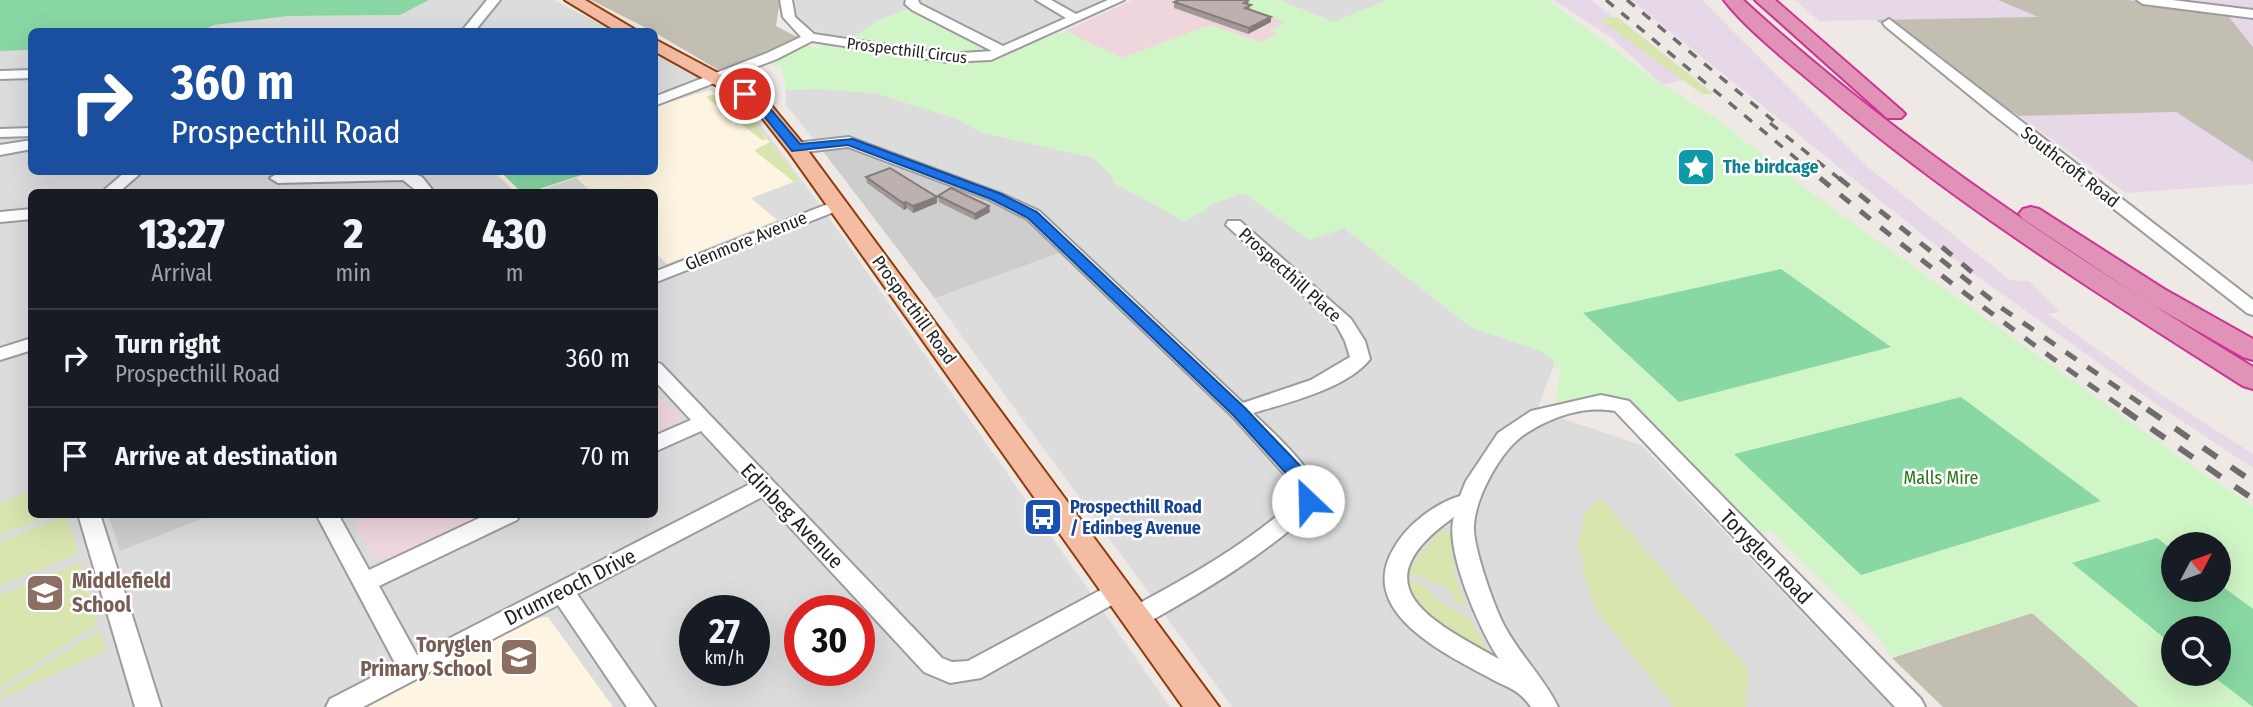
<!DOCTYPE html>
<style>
body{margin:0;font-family:"Fira Sans Condensed",sans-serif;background:#20242c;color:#f1f3f6;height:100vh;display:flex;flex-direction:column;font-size:26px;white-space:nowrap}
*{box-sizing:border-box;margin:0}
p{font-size:23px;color:#9ea1a6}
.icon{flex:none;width:38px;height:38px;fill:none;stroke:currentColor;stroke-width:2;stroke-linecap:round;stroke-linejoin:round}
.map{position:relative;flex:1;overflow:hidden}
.side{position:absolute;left:28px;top:189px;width:630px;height:329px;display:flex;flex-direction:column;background:#171b24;border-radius:10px;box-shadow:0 7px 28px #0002}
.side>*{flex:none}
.guide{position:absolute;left:28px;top:28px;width:630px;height:147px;border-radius:10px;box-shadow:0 7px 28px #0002;background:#1a4fa0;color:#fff;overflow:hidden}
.needle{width:46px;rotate:49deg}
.buttons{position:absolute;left:2161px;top:532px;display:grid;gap:14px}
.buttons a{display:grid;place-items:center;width:70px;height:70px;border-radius:50%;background:#171b24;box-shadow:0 7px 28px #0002;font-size:35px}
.speed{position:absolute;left:679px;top:595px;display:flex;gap:14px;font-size:35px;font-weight:700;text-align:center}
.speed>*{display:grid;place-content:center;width:91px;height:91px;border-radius:50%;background:#171b24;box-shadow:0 7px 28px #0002;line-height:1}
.speed small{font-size:18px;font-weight:400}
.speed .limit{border:10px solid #d22;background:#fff;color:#111}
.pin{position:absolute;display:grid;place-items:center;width:60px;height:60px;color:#fff;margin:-30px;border:4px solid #fff;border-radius:50%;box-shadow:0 2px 7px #0007}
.me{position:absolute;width:77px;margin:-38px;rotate:336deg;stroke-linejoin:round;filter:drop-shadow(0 0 5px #0008)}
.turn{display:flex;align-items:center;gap:24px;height:147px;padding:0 28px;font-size:32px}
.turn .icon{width:91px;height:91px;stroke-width:2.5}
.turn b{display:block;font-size:49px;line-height:60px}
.eta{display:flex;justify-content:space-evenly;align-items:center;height:119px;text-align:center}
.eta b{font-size:42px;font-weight:800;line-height:49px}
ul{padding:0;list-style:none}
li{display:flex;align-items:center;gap:21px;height:98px;padding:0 28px;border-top:2px solid #363941}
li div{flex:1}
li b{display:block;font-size:26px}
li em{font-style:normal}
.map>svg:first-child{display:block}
.residential{fill:#dddcdc;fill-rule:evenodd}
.commercial{fill:#eed6dc}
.industrial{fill:#e6d8e7}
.education{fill:#fdf5e1}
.religious{fill:#cdcdcd}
.construction{fill:#c3beb2}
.grass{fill:#d9e5af}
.park{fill:#d0f5c6;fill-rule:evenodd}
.pitch{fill:#89d8a4}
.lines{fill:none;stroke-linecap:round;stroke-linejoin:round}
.minor-casing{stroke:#9c9c9c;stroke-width:4}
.major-casing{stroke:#8e3e0b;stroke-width:4}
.highway-casing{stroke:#ce3293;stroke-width:4}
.minor{fill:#fff;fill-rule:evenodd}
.major{fill:#f5bca4;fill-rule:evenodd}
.highway{fill:#e093b7;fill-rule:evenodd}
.rail-far2{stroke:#6d6d6d;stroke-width:3.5;stroke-dasharray:10 10;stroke-linecap:butt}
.rail-far1{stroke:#6d6d6d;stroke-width:5;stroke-dasharray:13 13;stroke-linecap:butt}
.rail{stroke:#6d6d6d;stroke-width:6;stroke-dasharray:17 17;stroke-linecap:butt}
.wall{fill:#a29896}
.shaded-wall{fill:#847c7a}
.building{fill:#bcb1af;stroke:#847c7a;stroke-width:2}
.route{fill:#1a73e8;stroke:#114b97;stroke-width:2}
.labels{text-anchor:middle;stroke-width:5;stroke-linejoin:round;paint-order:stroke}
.far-street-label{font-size:16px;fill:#1f1f1f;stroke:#fff}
.culture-label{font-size:18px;font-weight:bold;fill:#0d838f;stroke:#fff;text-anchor:start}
.street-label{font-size:18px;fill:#1f1f1f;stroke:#fff}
.park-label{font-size:18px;fill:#277614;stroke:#fff}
.transit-label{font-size:18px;font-weight:bold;fill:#164399;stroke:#fff;text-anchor:start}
.near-street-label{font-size:21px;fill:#1f1f1f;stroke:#fff}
.near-education-label{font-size:21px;font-weight:bold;fill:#785e54;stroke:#fff;text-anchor:start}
</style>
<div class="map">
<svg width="2253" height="707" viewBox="0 0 2253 707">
<rect width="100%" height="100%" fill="#efe9e6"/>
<g class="residential">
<polygon points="429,0 554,0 614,31 201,32 214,25 288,16 400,15"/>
<polygon points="795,0 1107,0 989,50 910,8 876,21 856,38 822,34 803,25 793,14"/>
<polygon points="1279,0 1388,0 1334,22"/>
<path d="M31,50L32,172H654L655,53L692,73L751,112L828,216L1170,707H0V51ZM32,192H654V514H32ZM695,611H754V670H695ZM800,611H859V670H800Z"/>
<polygon points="818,89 876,93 957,119 980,132 1094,158 1112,176 1207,206 1244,193 1309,240 1344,228 1472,328 1541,351 1555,362 1537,410 1641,445 1892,707 1232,707 870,210 786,105 786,90"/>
</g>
<g class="commercial">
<polygon points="1132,0 1236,0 1253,5 1248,9 1287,22 1271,31 1279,33 1260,42 1210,25 1122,58 1065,31"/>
<polygon points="654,390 681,418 672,428 655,436"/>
<polygon points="359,515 487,515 394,559 375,557 356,529"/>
</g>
<g class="industrial">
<polygon points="1554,0 1591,0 1690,78 1662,85 1612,38"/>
<polygon points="1631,0 1702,0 1869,168 2010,280 2029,281 2060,312 2048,314 2160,394 2253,454 2253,468 2146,397 1948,255"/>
<polygon points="1795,0 1998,0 2040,18 1819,21"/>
<polygon points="2127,0 2253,0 2253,47 2225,12"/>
<polygon points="2176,112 2253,162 2253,184 2126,193 2019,116"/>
</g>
<g class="education">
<polygon points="710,90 747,113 799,180 751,198 777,220 667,264 655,252 654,192 592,192 576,178 534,192 515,192 494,172 654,172 655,106"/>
<polygon points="548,617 613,707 361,707 533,619"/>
</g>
<g class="religious">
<polygon points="844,144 980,193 1021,215 1061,252 935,298 822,150"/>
<polygon points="108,514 211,514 211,515 120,551"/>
</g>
<g class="construction">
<polygon points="591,0 780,0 776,26 799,38 720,71 654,32"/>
<polygon points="1998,0 2127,0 2225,12 2253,47 2253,162 2176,112 2019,116 1876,20 2038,17"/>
<polygon points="2032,613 2139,707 1943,707 1892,658"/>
</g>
<g class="grass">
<polygon points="1617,17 1714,94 1702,94 1599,19"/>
<polygon points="717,93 747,113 767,139 762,140 706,97"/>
<polygon points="770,142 799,180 794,182 756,152 755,150"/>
<polygon points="31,490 32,514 52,515 0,535 0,503"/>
<polygon points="1600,498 1749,669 1746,707 1674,707 1596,610 1586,580 1578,542 1586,511"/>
<polygon points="67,515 78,554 0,586 0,542"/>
<polygon points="1441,530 1451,533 1454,572 1466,607 1451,600 1454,595 1446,587 1406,572"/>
<polygon points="80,562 98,624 0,687 0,595"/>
<polygon points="1404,578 1425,586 1436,599 1470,619 1490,654 1485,656 1416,610"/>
<polygon points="100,630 106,651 0,699 0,693"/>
</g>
<g class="park">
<path d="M1236,0H1279L1334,22L1388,0H1548L1662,85L1714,117L1830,207L2178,456L2253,506V707H2139L2032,613L1892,657L1870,627L1770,530L1759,534L1625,402C1602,393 1578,396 1555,403L1561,369L1553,367L1555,361L1541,351L1472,328L1345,228L1310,240L1244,193L1207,206L1206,210L1184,221L1114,183L1112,176L1094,158L980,132L957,119L876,93L818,89L786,90L782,66L764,63L804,44L818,49L826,42L971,62L1010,52L1065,31L1122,58L1210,25L1260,42L1278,34L1270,30L1286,22L1246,8L1252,5ZM2174,544H2219V590H2174ZM2174,628H2219V674H2174Z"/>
<polygon points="906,9 985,48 983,52 963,54 853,38 877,21"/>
</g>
<g class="pitch">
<polygon points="0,0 429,0 400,15 288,16 214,25 201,31 32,32 31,50 0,51"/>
<polygon points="501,172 591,172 530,192 521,192"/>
<polygon points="1781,269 1891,347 1679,402 1583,313"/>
<polygon points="1961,397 2101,501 1861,575 1734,454"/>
<polygon points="2157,538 2173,550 2174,590 2219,590 2219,584 2253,609 2253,707 2210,674 2219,674 2219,628 2174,628 2173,645 2072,563"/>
</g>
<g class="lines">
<g class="minor-casing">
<g id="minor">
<polygon points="487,0 500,0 474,32 461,32"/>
<polygon points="780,0 792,0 795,17 814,34 947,54 992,51 912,10 905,4 906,0 918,0 920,4 1003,46 1066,18 1036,0 1051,0 1076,14 1108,0 1124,0 991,60 947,62 812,41 777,59 654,106 654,97 767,53 801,37 783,17"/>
<polygon points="2137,0 2172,0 2253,10 2253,18 2143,4"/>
<polygon points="1889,19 2253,300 2253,315 2247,313 1990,112 1885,26 1883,23"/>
<polygon points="32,70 32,78 0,79 0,71"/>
<polygon points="32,128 32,136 0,137 0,129"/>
<path d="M849,137L1002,194L1039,211L1243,403L1311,380L1350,357L1345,341L1337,326L1226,225L1228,221H1240L1351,319L1365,341L1370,359C1348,388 1287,403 1253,413C1270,431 1331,481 1316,507C1265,555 1206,590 1145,624L1136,627L1127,624L1124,617L1127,610C1187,578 1246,545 1297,499L1296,487L1232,416L1027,219L990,200L848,147L796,153L788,148L796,143Z"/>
<polygon points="32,140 32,149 0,155 0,145"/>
<polygon points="125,172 142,172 119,192 102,192"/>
<polygon points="411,172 422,177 434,192 418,192 403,180 278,183 270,178 278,173"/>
<polygon points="838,200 844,202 846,205 844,208 654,283 654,272"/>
<polygon points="32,209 32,219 0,222 0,212"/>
<polygon points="32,338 32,350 0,360 0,348"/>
<polygon points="654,362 661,364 942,658 952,662 968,661 1110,585 1118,582 1126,585 1130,591 1126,597 981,678 950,683 924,672 762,497 577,594 655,707 627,707 558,605 363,707 326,707 330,699 396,665 316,514 338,514 369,570 488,514 520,514 517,520 379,586 417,655 750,484 701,431 654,452 654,436 691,420 654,380"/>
<path d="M1601,395L1629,401L1921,699L1925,707H1895L1615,411C1584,405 1551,417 1525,434C1501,450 1476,496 1474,525C1472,545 1495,609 1505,627C1520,655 1544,678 1558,707H1531C1518,688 1507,688 1488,677C1442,652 1356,611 1394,548C1407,525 1434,504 1460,496L1466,481L1498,433L1531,411ZM1454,517C1444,549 1480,631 1499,659C1428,620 1358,585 1454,517Z"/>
<polygon points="78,514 100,514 161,707 135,707"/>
</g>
</g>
<g class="major-casing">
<g id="major">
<polygon points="565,0 585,0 639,32 618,32"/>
<polygon points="654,39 765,98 803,144 1219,707 1183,707 789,152 753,106 654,51"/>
</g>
</g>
<g class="highway-casing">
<g id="highway">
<path d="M1724,0H1743C1899,143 2073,257 2253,367V389L2243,386C2098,294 1952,202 1821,90C1793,66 1746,29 1724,0Z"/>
<polygon points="1755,0 1775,0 1901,110 1905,114 1901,118 1887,118"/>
<polygon points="2031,207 2039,209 2164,289 2253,339 2253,360 2243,357 2146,301 2023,219 2019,214 2023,209"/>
</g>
</g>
<use href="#minor" class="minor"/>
<use href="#major" class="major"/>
<use href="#highway" class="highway"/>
<g class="rail-far2">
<polyline points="1606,0 1822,180"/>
<polyline points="1627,0 1781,127"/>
<polyline points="1770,123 1841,180"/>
</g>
<g class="rail-far1">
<path d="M1820,178C1919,260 2020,337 2126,410"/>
<polyline points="1839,178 2003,309 2150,410"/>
<polyline points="1942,247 1973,273"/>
</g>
<g class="rail">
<polyline points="2123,409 2253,499"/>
<polyline points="2147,409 2253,482"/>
</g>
</g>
<g class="wall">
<polygon points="1248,1 1248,4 1251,10 1271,17 1271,22 1248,34 1174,8 1174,2"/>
<polygon points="866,177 937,203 913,213 907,208 904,210 867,183"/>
<polygon points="938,196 989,206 990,212 975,220 939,202"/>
</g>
<g class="shaded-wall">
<polygon points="1271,17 1271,22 1248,34 1249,28"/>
<polygon points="937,197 937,203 913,213 913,206"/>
<polygon points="906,202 907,208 904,210 903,203"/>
<polygon points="989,206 990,212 975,220 975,214"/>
</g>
<g class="building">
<polygon points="1179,0 1246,0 1248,1 1244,3 1251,5 1245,8 1271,17 1249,28 1174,2"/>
<polygon points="890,168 937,197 913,206 906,202 903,203 866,177"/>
<polygon points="951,188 989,206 975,214 938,196"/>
</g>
<polygon class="route" points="745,90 763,100 800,144 853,139 1001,194 1037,212 1245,408 1306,472 1316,487 1317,501 1314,505 1301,505 1293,481 1233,415 1028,218 991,199 848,145 792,151 755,105 739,94"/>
<defs>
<g id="sight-square" transform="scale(2.0125)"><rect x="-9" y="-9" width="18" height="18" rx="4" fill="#0f9aa8" stroke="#fff"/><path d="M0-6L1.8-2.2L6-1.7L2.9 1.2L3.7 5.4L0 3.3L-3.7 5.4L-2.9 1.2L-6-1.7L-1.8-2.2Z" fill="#fff"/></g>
<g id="bus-square" transform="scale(2.0125)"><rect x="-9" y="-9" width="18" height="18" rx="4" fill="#1a4fb4" stroke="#fff"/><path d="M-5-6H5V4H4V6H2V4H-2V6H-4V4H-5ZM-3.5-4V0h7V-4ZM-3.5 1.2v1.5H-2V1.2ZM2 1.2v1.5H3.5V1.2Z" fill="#fff"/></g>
<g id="school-square" transform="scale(2.0125)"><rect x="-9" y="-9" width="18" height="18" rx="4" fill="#8d6e63" stroke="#fff"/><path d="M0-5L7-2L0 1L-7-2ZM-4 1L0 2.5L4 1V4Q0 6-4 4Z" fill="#fff"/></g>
</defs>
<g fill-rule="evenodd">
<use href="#sight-square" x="1696" y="167"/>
<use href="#bus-square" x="1043" y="517"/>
<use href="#school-square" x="45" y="593"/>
<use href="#school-square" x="519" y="657"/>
</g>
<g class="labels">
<g class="far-street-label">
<text transform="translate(907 50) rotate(7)" y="6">Prospecthill Circus</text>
</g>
<g class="culture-label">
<text x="1723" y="173">The birdcage</text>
</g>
<g class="street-label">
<text transform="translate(2070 167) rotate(38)" y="6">Southcroft Road</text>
<text transform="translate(746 241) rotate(-22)" y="6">Glenmore Avenue</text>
<text transform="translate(1290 275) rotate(42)" y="6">Prospecthill Place</text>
<text transform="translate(914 310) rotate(54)" y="6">Prospecthill Road</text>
</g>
<g class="park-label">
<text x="1941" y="484">Malls Mire</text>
</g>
<g class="transit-label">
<text x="1070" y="513">Prospecthill Road<tspan x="1070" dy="21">/ Edinbeg Avenue</tspan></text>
</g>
<g class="near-street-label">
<text transform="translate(792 516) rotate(46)" y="7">Edinbeg Avenue</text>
<text transform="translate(1766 557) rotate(46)" y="7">Toryglen Road</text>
<text transform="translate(570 587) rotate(-27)" y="7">Drumreoch Drive</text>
</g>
<g class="near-education-label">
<text x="72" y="588">Middlefield<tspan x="72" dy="24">School</tspan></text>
<text x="492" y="652" text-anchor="end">Toryglen<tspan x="492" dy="24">Primary School</tspan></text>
</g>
</g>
</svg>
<div class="buttons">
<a><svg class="needle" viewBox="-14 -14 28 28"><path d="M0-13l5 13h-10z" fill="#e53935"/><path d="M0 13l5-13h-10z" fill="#9ea1a6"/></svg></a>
<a><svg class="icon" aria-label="search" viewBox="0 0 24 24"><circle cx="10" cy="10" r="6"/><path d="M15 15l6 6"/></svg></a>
</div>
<div class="speed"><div>27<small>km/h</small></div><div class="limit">30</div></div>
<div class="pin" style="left:745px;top:94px;background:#d93025"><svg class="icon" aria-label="arrive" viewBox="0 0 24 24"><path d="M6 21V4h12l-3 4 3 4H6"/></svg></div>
<svg class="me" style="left:1308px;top:501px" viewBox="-20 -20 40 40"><circle r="19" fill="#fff"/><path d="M0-13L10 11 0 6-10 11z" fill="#1a73e8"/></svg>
<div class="guide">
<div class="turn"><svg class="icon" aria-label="right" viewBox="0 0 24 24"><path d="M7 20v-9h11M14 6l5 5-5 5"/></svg><div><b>360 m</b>Prospecthill Road</div></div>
</div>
<section class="side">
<div class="eta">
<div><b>13:27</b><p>Arrival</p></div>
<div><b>2</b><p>min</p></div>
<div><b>430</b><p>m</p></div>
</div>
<ul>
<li><svg class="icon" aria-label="right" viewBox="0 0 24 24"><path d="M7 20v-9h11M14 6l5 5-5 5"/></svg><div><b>Turn right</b><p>Prospecthill Road</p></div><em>360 m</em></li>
<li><svg class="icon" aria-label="arrive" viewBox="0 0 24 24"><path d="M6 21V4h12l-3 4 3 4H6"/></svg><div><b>Arrive at destination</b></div><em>70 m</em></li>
</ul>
</section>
</div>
